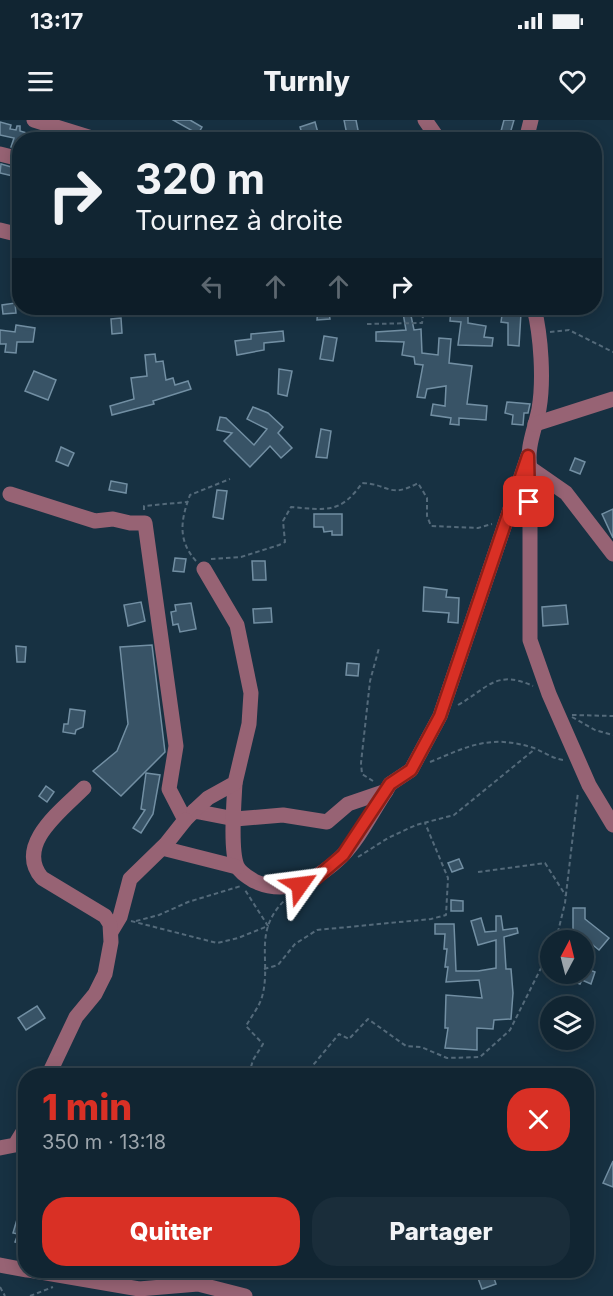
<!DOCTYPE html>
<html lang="fr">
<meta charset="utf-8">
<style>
body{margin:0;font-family:Inter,sans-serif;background:#1a2d3a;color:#f1f3f6;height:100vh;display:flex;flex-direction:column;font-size:22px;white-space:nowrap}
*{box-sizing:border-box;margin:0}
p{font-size:20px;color:#9ca5ac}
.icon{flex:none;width:33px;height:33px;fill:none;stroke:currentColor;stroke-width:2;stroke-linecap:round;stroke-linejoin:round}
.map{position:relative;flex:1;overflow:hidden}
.sheet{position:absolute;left:18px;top:948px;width:576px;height:210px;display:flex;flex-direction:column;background:#112532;border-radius:24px;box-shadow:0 3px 15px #0003,0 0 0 2px #30424d}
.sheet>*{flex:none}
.banner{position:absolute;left:12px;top:12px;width:590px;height:183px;border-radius:24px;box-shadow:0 3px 15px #0003,0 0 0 2px #30424d;background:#112532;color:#f1f3f6;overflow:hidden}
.needle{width:39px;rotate:7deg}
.buttons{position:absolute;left:540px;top:810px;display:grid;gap:12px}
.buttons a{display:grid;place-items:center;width:54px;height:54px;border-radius:50%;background:#112532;box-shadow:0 3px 15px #0003,0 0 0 2px #30424d;font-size:30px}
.pin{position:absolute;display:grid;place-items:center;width:51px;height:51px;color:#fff;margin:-26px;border-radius:12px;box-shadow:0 3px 9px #0006}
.me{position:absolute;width:66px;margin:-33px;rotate:59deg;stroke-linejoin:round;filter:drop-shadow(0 0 4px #0008)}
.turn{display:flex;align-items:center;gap:21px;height:126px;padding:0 24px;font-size:27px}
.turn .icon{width:78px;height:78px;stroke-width:2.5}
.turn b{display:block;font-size:42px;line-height:51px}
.lanes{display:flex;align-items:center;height:57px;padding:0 24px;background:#0003;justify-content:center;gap:30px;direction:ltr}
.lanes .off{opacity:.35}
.round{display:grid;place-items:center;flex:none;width:63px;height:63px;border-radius:24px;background:#1a2d3a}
.summary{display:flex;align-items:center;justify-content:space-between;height:102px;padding:0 24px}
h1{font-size:36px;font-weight:800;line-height:45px;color:#d93025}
.action{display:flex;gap:12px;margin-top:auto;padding:12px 24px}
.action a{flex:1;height:69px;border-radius:24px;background:#d93025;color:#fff;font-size:24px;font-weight:800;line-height:69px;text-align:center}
.action a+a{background:#1a2d3a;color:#f1f3f6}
.status{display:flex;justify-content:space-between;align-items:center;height:42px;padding:0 30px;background:#112532;direction:ltr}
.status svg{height:16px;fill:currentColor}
header{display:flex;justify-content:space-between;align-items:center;height:78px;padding:0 24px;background:#112532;font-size:27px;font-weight:800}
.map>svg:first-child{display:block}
.building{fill:#385366;stroke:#728fa3;stroke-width:1.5}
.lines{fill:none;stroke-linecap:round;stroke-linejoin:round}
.path{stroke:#546a7a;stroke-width:2;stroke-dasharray:4.5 3;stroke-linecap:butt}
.minor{stroke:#976374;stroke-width:15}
.route-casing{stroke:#8d1f18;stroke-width:15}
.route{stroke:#d93025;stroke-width:10}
</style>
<div class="status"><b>13:17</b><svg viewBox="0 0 49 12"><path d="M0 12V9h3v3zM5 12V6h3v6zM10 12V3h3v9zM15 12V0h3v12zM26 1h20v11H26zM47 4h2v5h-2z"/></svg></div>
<header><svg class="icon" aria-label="menu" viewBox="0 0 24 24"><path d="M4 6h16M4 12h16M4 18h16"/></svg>Turnly<svg class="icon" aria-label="heart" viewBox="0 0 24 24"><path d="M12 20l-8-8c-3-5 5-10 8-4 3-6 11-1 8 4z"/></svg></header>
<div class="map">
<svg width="613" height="1176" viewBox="0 0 613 1176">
<rect width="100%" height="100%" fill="#173142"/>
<g class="building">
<polygon points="173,0 190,0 202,7 198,14"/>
<polygon points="344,0 356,0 360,20 348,20"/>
<polygon points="504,0 514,0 509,17 500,15"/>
<polygon points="0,2 11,5 10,9 16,10 17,6 20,6 20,11 40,17 40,20 20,20 20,29 11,27 14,18 0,15"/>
<polygon points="315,2 320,20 304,20 300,7"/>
<polygon points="1,44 15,48 13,56 0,53"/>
<polygon points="15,183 16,193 3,194 2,185"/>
<polygon points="318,188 328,188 330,199 317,200"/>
<polygon points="451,188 462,188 462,192 462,188 468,188 468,203 486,206 484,217 493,218 492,226 458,225 461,202 450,201"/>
<polygon points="503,188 512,188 513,193 521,193 519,226 508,225 508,203 501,202"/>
<polygon points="410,191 414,210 421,209 422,233 438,235 439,218 451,219 449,243 472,246 467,284 487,286 486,300 459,298 459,305 450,304 451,298 431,295 433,284 445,286 446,266 427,269 425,278 417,277 423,245 415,244 414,237 402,235 404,222 376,221 376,212 406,210 403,193"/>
<polygon points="121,198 122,213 112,214 111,199"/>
<polygon points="16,205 35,208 33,222 17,222 16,233 5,232 6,224 0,224 0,210 15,212"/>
<polygon points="283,211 284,221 264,223 264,230 237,235 235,221 251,219 251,214"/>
<polygon points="324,216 337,218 333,241 320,239"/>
<polygon points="155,234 156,242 163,241 166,260 173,258 175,265 188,261 191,269 153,281 154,284 146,286 112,295 110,286 134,279 131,258 147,256 145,235"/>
<polygon points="279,249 292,251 287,276 278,274"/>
<polygon points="34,251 56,260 48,280 25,271"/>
<polygon points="507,282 530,284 528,293 524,293 523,305 512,304 513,295 505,293"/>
<polygon points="253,287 268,293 283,307 278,313 292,328 281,338 270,326 250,347 224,321 232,313 217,310 220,297 226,298 254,325 267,309 247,299"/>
<polygon points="321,309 331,311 327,338 316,337"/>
<polygon points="61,327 74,333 68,346 56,341"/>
<polygon points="575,338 585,342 580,354 570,350"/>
<polygon points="111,361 127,364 126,373 109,370"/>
<polygon points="217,370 227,371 223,399 213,397"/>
<polygon points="613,389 613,418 602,394"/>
<polygon points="314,394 342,394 342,415 332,415 332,411 324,412 323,407 314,407"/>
<polygon points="175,438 186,439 184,452 173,451"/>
<polygon points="252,441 265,441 266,460 253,460"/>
<polygon points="424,467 447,470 446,477 459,478 458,503 448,502 449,493 423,491"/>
<polygon points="141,482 145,501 128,506 124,485"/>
<polygon points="191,483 196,509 180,512 178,504 173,505 171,492 176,491 175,485"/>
<polygon points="566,485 568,504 543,506 542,487"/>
<polygon points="271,488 272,502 254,503 253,489"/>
<polygon points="152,525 165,632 121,676 93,651 117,631 128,604 120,527"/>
<polygon points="16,526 26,527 25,542 17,542"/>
<polygon points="347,543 359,544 358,556 346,555"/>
<polygon points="70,589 85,591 83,607 76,610 75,614 63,612 64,604 68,604"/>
<polygon points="146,653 160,655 153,694 141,713 133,708 145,690 141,689"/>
<polygon points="46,666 54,672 47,682 39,676"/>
<polygon points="459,739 463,748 452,752 448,743"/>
<polygon points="451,780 463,781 463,791 451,791"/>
<polygon points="573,788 585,788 585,799 609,818 599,830 573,809"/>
<polygon points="496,796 501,796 503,810 517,808 518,813 504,817 506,849 511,849 513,873 511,899 494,900 493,909 477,908 477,930 445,928 448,908 445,908 446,875 482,878 479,860 446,862 448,847 445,847 447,829 444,829 445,814 435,814 435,804 454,804 456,851 478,851 496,848 496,820 478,825 471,801 481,798 485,812 496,811"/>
<polygon points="584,848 595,852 591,864 582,860 580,864 554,854 584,854"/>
<polygon points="37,886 45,898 26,910 18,898"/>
<polygon points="613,1041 613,1067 603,1063"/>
<polygon points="18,1096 26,1096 26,1125 15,1122 18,1114 13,1113"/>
<polygon points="475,1150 491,1150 496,1164 482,1169"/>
</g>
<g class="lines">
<g class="path">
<polyline points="367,204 422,203 424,188"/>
<polyline points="550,212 569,210 613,232"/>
<polyline points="144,390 144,386 187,382"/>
<path d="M211,439L241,437L279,425L285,422L283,401L291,387C325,390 341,394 362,363C389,364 389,379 418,363L427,378V396L431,406L478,408L492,404"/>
<path d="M196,441C177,420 181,399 190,375L230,359"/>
<path d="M458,585C488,568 496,549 533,566"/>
<polyline points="572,595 613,596"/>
<polyline points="572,597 595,610 613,615"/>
<path d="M430,642C469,626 490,614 534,628C544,632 553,639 564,640"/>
<polyline points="373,661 362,654 361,643 370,561 379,528"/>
<polyline points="358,737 388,718 416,705 454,695 535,629"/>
<polyline points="478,752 545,743 566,776"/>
<polyline points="131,801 217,823 238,818 268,806 245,770"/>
<polyline points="136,801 159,795 188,782 241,766"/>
<polyline points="556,820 565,783 578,672"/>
<polyline points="264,849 278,845 295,824 317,810 431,799 446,795 448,758 425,703"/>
<path d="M249,954L253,940L263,924L246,906C251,897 259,887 262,877C272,841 252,812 285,780"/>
<polyline points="227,956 237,952 258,956"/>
<polyline points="304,956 339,914 349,919 368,899 406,926 421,927 447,938 480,937 510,910 550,830"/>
<polyline points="140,1157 146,1150"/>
<polyline points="0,1167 5,1176"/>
<polyline points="30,1176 53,1167"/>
</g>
<g class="minor">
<polyline points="34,0 98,20"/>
<polyline points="425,0 439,20"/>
<polyline points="526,20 531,0"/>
<polyline points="0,34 20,39"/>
<polyline points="0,110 20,115"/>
<path d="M534,188C541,216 544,260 539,289C535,309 526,328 530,348V520L549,574L589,665L613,705"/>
<polyline points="535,304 613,279"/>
<polyline points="530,348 566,373 613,434"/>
<polyline points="10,374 95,401 113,399 130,403 145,403 176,626 169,669 185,700 194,691 235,699 283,695 327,702 348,684 386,671 390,664 411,650 440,596 528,336"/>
<path d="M235,663C234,682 230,730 237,746C240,753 248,757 254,761C287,776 317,760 341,737C359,719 372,692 386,671"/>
<polyline points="194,691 208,678 235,663 249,604 251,573 237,505 204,449"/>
<polyline points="162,728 237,747"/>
<polyline points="111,812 120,797 130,759 166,724 185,700"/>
<path d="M48,956L76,897L95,874L105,854L111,822L110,804L105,796L42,758C14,725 62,690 84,668"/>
<polyline points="0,1028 15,1025 26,1007"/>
<polyline points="0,1145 26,1150"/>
<polyline points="29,1150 139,1169 198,1164 245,1176"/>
</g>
</g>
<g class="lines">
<g class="route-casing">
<polyline id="route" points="300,765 316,758 343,735 390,664 411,650 440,596 528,336 529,382"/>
</g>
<use href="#route" class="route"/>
</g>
</svg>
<div class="buttons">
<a><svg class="needle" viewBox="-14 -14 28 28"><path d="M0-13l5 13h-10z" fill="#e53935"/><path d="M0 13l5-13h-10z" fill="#9ca5ac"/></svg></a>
<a><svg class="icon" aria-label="layers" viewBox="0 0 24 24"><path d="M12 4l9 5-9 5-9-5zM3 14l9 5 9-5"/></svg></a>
</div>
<div class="pin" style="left:529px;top:382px;background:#d93025"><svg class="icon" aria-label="arrive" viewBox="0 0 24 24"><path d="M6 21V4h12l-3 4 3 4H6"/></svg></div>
<svg class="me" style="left:300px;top:765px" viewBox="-20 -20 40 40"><path d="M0-17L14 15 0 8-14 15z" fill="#d93025" stroke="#fff" stroke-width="4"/></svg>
<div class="banner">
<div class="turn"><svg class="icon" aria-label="right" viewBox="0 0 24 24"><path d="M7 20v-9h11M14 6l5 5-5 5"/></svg><div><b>320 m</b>Tournez à droite</div></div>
<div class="lanes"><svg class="icon off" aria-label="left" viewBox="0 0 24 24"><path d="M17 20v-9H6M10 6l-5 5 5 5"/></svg><svg class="icon off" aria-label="ahead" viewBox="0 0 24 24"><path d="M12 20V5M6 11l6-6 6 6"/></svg><svg class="icon off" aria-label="ahead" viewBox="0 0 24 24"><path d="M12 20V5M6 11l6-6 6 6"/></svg><svg class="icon" aria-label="right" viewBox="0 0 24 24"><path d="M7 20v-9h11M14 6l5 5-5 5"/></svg></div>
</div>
<section class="sheet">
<div class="summary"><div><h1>1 min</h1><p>350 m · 13:18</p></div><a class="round" style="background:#d93025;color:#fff"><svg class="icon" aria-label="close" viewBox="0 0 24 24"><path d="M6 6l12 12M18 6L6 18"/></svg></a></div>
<div class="action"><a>Quitter</a><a>Partager</a></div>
</section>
</div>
